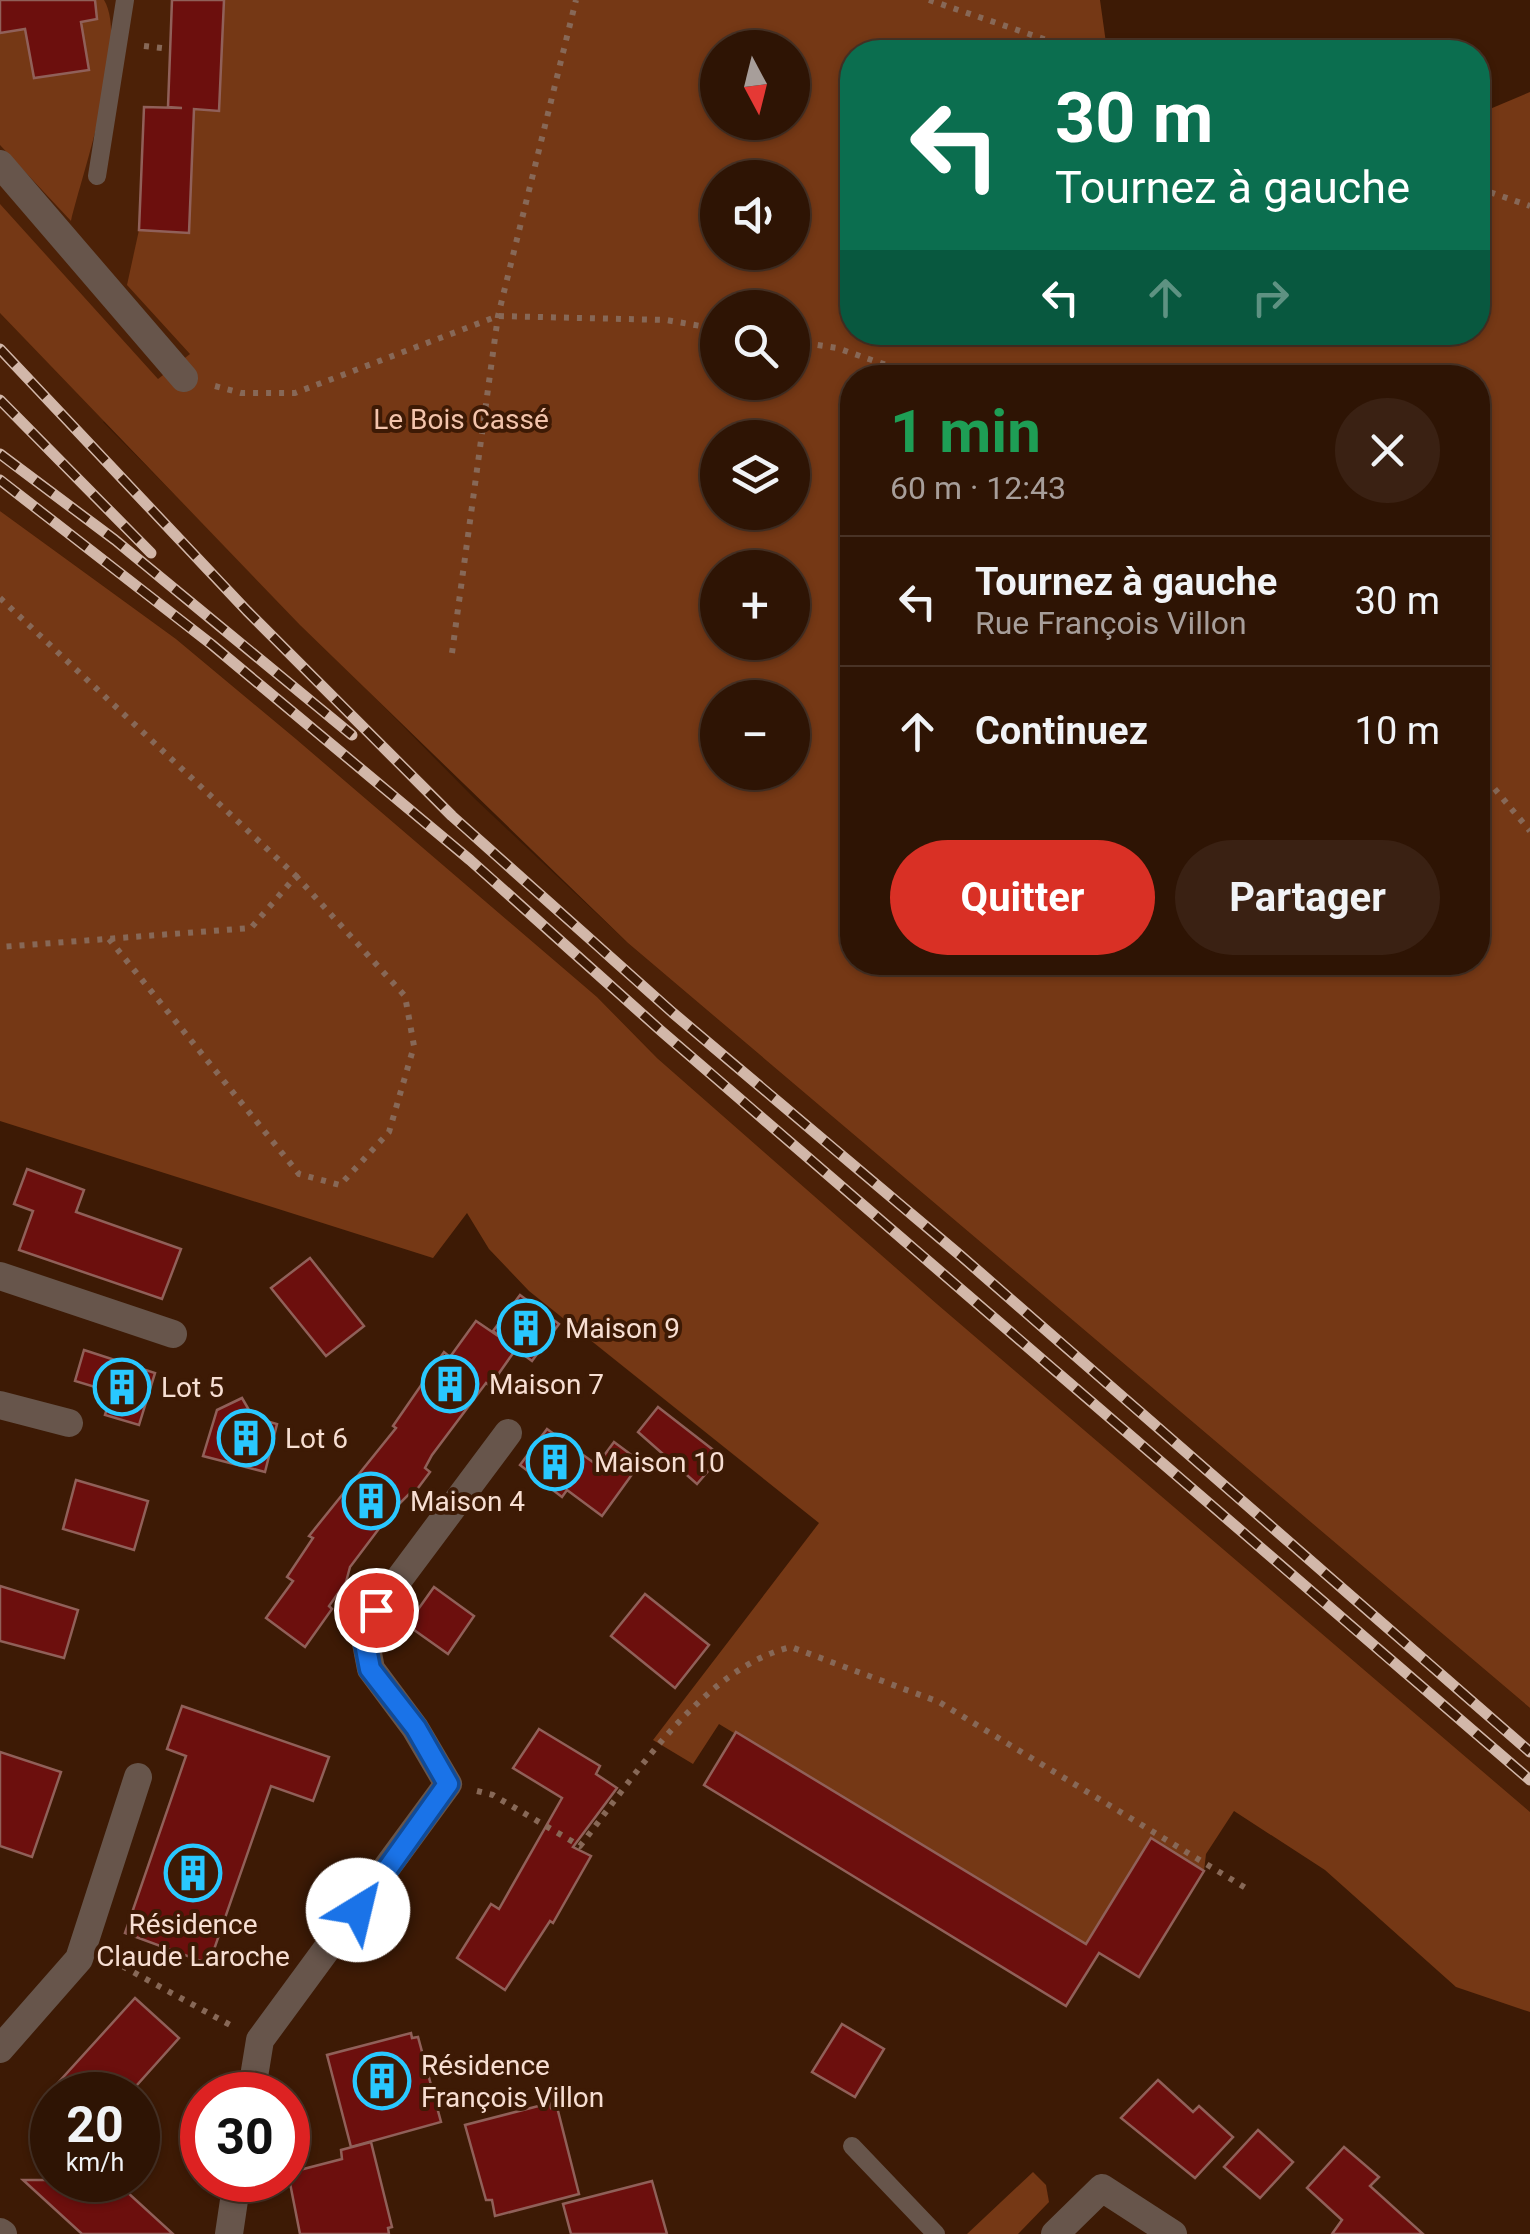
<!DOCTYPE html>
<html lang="fr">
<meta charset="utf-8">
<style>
body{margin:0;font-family:Roboto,sans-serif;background:#3a2113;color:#f1f3f6;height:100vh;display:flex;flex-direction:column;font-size:38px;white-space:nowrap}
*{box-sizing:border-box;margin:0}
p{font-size:32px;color:#a79e9a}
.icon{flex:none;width:55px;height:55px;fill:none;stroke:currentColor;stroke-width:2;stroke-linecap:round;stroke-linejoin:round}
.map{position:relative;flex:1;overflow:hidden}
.sheet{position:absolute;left:840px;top:365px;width:650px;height:610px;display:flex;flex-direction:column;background:#2e1404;border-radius:40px;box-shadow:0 2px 8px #0004,0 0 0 2px #493326}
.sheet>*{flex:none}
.banner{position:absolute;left:840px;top:40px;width:650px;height:305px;border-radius:40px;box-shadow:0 2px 8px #0004,0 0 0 2px #493326;background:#0b6e4f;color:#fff;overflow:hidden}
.needle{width:65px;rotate:173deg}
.fabs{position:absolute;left:700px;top:30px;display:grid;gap:20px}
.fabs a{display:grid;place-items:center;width:110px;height:110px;border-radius:50%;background:#2e1404;box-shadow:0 2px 8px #0004,0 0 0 2px #493326;font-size:50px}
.speed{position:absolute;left:30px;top:2072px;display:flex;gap:20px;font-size:50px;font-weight:700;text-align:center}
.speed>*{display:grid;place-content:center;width:130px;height:130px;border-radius:50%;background:#2e1404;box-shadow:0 2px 8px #0004,0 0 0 2px #493326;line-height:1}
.speed small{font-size:25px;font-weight:400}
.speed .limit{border:15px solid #d22;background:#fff;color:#111}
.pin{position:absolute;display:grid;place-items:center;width:85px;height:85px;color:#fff;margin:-42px;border:5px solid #fff;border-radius:50%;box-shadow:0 2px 10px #0007}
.me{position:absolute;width:110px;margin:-55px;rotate:36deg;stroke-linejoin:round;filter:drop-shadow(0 0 8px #0008)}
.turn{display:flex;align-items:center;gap:35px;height:210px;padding:0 50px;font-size:45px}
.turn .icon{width:130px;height:130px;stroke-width:2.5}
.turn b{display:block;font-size:70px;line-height:85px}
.lanes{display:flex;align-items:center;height:95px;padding:0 50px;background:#0003;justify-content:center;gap:50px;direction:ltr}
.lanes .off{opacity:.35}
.round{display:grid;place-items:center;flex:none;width:105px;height:105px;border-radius:52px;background:#3a2113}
.summary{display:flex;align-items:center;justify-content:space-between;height:170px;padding:0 50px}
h1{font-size:60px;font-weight:700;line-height:75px;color:#1e9e55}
.action{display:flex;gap:20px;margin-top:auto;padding:20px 50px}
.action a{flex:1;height:115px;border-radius:60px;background:#d93025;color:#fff;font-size:40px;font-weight:700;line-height:115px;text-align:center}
.action a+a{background:#3a2113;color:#f1f3f6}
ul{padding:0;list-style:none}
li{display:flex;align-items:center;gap:30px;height:130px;padding:0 50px;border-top:2px solid #493326}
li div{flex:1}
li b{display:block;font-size:38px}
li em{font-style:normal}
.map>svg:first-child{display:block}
.built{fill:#4c2107}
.green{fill:#753815;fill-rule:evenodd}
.building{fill:#6c0f0d;stroke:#906059;stroke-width:2.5}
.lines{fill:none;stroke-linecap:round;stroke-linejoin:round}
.path{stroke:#876857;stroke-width:6;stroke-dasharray:5 8;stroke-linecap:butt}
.service{stroke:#67554b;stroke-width:18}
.minor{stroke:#67554b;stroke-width:28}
.rail-casing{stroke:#d2b7a9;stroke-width:11}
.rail{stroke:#3d1a05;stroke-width:8;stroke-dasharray:22;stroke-linecap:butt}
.route-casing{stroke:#114b97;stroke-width:25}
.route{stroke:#1a73e8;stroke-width:18}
.labels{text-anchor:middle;stroke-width:8;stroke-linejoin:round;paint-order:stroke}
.park-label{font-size:28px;fill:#f3c4ac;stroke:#3d1a05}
.poi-label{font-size:28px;fill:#f7ded2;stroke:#3d1a05;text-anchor:start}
</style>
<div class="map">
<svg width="1530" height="2234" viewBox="0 0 1530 2234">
<rect width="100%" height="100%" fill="#3d1a05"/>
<polygon class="built" points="0,0 292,0 218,334 103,422 474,798 628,943 1530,1708 1530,1812 937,1304 657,1058 597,997 296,739 176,639 0,511"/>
<g class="green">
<path d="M37,0H104C129,41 82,174 71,221L0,145V33L25,29L34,78L89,70L81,20Z"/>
<path d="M224,0H1100L1106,43L1140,52H852V332H1478V114L1530,92V1708L628,943L300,625L0,313V204L158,379L190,354L127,285L139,230L189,232L194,109L218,111ZM718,48H792V122H718ZM718,178H792V252H718ZM718,308H792V382H718ZM852,378H1478V962H852ZM718,438H792V512H718ZM718,568H792V642H718ZM718,698H792V772H718Z"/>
<polygon points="0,511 176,639 296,739 597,997 657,1058 937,1304 1530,1812 1530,2012 1456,1987 1325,1870 1234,1811 1206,1854 1204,1871 1086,1944 719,1724 693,1764 653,1740 819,1523 529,1291 489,1249 467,1213 433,1258 0,1121"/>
<polygon points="1033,2172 1046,2185 1049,2202 1018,2234 967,2234"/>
</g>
<g class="building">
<polygon points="0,0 95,0 97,19 81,22 89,70 34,78 25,29 0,33"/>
<polygon points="172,0 224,0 219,111 194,109 189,233 139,230 144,107 182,108 168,107"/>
<polygon points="27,1169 84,1190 76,1212 181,1249 162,1299 19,1250 33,1211 14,1204"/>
<polygon points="310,1258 364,1326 326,1356 271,1288"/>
<polygon points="520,1295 559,1324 532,1361 516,1349 490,1386 486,1383 432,1455 425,1468 430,1472 412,1496 409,1494 393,1510 350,1567 346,1582 329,1606 332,1609 305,1647 266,1618 293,1581 287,1577 313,1538 309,1536 396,1428 393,1426 444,1352 450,1357 476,1321 504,1340 493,1331"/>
<polygon points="84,1350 155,1373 139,1425 105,1415 112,1392 75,1381"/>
<polygon points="242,1398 253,1417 277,1424 265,1472 203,1456 217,1410"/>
<polygon points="658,1407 721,1456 697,1484 638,1432"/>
<polygon points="547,1429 597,1465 614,1442 641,1462 602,1516 567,1490 562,1497 520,1465"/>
<polygon points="76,1480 148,1501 134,1550 63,1529"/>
<polygon points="0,1586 78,1610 64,1658 0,1641"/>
<polygon points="434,1587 474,1616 448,1654 407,1625"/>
<polygon points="645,1594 709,1645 675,1688 611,1636"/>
<polygon points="182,1706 329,1757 313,1801 271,1786 209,1964 125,1933 186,1756 167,1749"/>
<polygon points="539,1729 600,1766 596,1774 617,1788 573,1847 591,1856 553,1923 550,1921 505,1990 457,1958 491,1904 499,1909 562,1798 513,1768"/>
<polygon points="736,1732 1086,1944 1151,1838 1204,1871 1139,1977 1099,1953 1066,2006 704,1785"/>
<polygon points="0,1752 61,1772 32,1857 0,1846"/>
<polygon points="135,1998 179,2038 128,2095 47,2095"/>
<polygon points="842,2024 884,2049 855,2097 812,2072"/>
<polygon points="411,2033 412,2038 418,2037 441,2122 351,2147 327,2055"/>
<polygon points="1158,2080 1193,2112 1199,2106 1233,2137 1195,2178 1121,2118"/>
<polygon points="550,2103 551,2108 557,2107 579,2194 495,2216 492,2200 486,2200 465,2125"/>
<polygon points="1258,2130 1293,2162 1260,2198 1224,2167"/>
<polygon points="371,2142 392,2227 388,2228 389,2234 300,2234 288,2173 342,2159 341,2150"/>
<polygon points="1344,2147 1379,2177 1370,2186 1423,2234 1332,2234 1342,2220 1307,2188"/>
<polygon points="23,2180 114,2180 173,2234 82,2234"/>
<polygon points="652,2181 667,2234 571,2234 563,2204"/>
</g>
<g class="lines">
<g class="path">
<polyline points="929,0 1082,52"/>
<polyline points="144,46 170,49"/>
<polyline points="1478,188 1530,206"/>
<polyline points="792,341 837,348 924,378"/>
<polyline points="215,386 241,393 295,393 498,316 666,320 718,329"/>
<polyline points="0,598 296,876 251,928 0,947"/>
<polyline points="452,653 498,316 576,0"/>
<polyline points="1478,769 1530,831"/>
<polyline points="109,939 299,1174 340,1185 389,1132 414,1046 405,996 296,876"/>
<path d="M477,1791L493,1795L580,1846C634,1777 703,1668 791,1647L939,1702L1249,1890"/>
<polyline points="111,1960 232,2026"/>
</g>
<g class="service">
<polyline points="97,176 125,0"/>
<polyline points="852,2146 936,2234"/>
</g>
<g class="minor">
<polyline points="0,164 184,378"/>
<polyline points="0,1276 173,1334"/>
<polyline points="0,1405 69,1423"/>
<polyline points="0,2049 79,1959 138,1777"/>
<polyline points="251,2095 260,2040 448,1784 415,1728 371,1669 365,1638 376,1610 508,1433"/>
<polyline points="0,2232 3,2234"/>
<polyline points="229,2234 237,2180"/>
<polyline points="1055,2234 1102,2188 1173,2234"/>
</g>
<g class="rail-casing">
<g id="rail">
<polyline points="0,349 247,611 452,816 673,1013 961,1256 1530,1752"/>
<polyline points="0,400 151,553"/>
<polyline points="0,454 115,540 352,735"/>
<polyline points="0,480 211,644 470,860 660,1030 1530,1780"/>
</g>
</g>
<use href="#rail" class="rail"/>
</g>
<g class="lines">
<g class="route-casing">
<polyline id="route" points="358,1910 448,1784 416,1728 370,1669 364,1638 376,1610"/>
</g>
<use href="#route" class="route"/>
</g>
<defs>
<g id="building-ring" transform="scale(2.875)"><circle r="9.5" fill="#3d1a05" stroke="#29c8ff" stroke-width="1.5"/><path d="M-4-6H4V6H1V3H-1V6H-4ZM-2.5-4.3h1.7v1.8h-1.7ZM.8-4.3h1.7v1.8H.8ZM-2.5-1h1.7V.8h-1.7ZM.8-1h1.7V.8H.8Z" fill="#29c8ff"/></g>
</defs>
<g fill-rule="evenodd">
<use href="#building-ring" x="526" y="1328"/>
<use href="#building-ring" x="450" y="1384"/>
<use href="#building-ring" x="122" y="1387"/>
<use href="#building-ring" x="246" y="1438"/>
<use href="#building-ring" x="555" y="1462"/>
<use href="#building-ring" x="371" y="1501"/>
<use href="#building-ring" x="193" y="1873"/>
<use href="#building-ring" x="382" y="2081"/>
</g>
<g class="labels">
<g class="park-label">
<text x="461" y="429">Le Bois Cassé</text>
</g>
<g class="poi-label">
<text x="565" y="1338">Maison 9</text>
<text x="489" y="1394">Maison 7</text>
<text x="161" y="1397">Lot 5</text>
<text x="285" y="1448">Lot 6</text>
<text x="594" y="1472">Maison 10</text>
<text x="410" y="1511">Maison 4</text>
<text x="193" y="1934" text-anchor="middle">Résidence<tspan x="193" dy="32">Claude Laroche</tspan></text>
<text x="421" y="2075">Résidence<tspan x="421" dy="32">François Villon</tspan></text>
</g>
</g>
</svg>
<div class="fabs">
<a><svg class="needle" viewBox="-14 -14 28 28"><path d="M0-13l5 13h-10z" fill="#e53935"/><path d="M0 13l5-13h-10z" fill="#a79e9a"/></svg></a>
<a><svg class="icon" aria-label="sound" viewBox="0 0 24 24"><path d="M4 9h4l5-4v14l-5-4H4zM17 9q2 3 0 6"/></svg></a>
<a><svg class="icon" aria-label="search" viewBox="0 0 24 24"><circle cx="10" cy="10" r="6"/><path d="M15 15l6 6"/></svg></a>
<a><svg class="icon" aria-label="layers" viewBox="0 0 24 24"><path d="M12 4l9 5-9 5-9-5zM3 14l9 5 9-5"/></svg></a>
<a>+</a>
<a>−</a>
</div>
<div class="speed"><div>20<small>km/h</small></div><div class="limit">30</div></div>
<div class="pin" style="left:376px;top:1610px;background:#d93025"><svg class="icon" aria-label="arrive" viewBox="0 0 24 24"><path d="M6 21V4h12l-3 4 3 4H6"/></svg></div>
<svg class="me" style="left:358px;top:1910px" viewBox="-20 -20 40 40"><circle r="19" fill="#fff"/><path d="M0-13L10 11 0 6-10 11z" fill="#1a73e8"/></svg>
<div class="banner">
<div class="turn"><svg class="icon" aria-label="left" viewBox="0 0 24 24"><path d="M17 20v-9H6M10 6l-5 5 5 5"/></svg><div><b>30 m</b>Tournez à gauche</div></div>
<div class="lanes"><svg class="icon" aria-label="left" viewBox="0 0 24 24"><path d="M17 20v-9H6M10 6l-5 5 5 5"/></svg><svg class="icon off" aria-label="ahead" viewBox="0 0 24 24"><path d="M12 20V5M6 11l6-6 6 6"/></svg><svg class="icon off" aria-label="right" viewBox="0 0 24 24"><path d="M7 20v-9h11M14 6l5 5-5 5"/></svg></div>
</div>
<section class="sheet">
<div class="summary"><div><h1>1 min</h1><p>60 m · 12:43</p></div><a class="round"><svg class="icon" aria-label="close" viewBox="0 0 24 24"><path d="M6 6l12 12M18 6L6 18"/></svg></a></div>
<ul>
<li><svg class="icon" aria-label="left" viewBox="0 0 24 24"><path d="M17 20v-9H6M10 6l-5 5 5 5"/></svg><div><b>Tournez à gauche</b><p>Rue François Villon</p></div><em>30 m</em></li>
<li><svg class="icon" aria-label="ahead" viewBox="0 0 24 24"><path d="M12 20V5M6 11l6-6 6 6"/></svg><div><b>Continuez</b></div><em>10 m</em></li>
</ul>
<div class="action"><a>Quitter</a><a>Partager</a></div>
</section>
</div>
